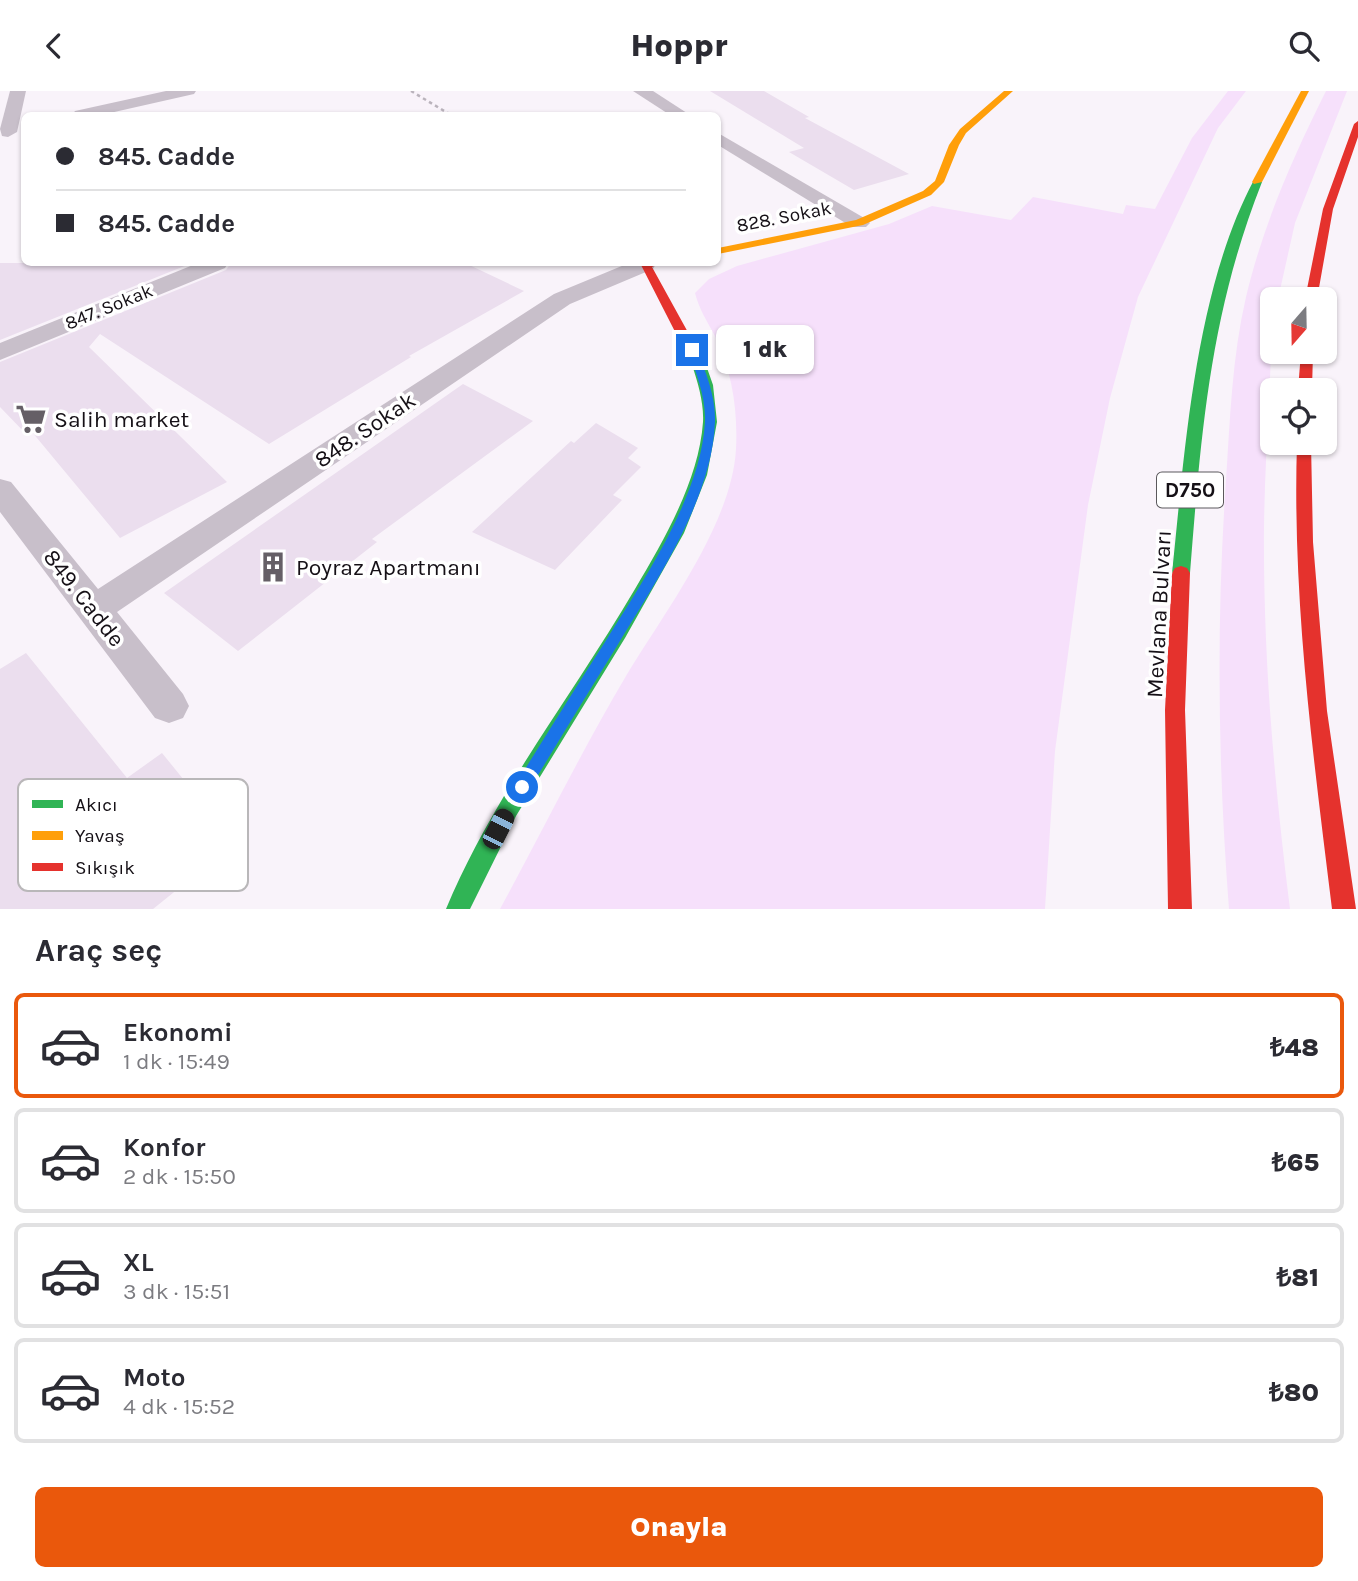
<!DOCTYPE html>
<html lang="tr">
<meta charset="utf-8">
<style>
body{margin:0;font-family:Karla,sans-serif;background:#f2f2f3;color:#2b2b33;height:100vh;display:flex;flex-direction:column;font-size:26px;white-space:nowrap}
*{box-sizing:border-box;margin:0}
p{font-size:23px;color:#7c7c81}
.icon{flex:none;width:38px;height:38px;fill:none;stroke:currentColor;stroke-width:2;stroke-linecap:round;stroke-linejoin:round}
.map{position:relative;height:818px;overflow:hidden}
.side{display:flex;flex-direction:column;background:#fff;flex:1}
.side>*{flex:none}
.banner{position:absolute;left:21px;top:21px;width:700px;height:154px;border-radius:10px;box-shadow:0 2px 5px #0004;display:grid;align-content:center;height:154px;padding:0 35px;background:#fff}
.needle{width:46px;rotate:200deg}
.controls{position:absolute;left:1260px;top:196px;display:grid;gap:14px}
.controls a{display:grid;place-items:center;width:77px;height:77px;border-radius:10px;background:#fff;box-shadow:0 2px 5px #0004;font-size:35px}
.end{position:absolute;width:32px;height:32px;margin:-16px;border:9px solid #1a73e8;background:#fff;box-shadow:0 0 0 4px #fff}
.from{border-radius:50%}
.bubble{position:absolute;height:49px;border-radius:10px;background:#fff;box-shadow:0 2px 5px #0004;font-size:23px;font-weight:800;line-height:49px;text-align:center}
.car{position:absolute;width:21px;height:42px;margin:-21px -10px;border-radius:9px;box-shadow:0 0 5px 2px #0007;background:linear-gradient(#222 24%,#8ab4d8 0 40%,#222 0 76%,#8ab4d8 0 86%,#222 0)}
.banner b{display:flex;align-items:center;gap:24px;height:66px;font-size:26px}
.banner b+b{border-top:2px solid #e1e1e2}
.banner i{width:18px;height:18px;background:#2b2b33}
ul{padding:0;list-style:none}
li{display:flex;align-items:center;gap:21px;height:105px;margin:0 14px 10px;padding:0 21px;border:4px solid #e1e1e2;border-radius:10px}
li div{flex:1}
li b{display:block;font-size:26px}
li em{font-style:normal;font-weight:800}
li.selected{border-color:#ea580c}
li>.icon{width:63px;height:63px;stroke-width:1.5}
h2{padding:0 35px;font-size:32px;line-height:84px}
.primary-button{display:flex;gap:14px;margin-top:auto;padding:14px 35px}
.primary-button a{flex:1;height:80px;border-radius:10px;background:#ea580c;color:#fff;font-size:28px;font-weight:800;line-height:80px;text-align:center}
header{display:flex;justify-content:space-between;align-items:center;height:91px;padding:0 35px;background:#fff;font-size:32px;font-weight:800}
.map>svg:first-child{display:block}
.green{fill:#f6e0fb}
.building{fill:#ebdeee}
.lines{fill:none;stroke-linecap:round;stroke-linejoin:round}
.path{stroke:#bab3bc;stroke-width:2.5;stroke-dasharray:3.5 3.5;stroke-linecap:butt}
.street{fill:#c8bfca;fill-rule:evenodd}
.fast{fill:#30b455;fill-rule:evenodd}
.slow{fill:#ff9f0a;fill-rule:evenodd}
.jam{fill:#e5322d;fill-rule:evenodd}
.route{fill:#1a73e8}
.labels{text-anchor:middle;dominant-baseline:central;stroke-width:7;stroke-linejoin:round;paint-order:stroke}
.far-street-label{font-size:19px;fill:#151016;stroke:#fff}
.shield{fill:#fff;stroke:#5b585c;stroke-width:2}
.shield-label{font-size:21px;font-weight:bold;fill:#151016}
.poi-label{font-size:23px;fill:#151016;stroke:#fff;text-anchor:start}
.street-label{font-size:23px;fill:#151016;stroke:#fff}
.key{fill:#fff;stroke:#b9b7b9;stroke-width:2}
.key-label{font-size:19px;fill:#151016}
</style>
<header><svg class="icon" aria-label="back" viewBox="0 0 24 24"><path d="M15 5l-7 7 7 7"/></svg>Hoppr<svg class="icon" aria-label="search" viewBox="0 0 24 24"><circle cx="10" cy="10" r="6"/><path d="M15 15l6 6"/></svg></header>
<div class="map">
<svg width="1358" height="818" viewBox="0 0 1358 818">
<rect width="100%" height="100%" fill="#f9f3fa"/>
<g class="green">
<path d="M1228,0H1246L1218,37L1138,206L1110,307L1088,414L1055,660L1045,818H500C542,741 581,661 626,585C664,522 732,433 736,358C738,319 732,280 715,245C707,230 699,218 695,202L709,188L737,175L889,133L932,115L1011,129L1033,106L1123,123L1126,114L1155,118L1192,47Z"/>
<path d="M1326,0H1347L1295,132L1278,208H1272C1272,284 1265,360 1264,436C1263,564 1274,691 1290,818H1229C1218,676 1216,533 1226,390C1230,329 1232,266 1246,206C1263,134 1293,66 1326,0Z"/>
</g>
<g class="building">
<polygon points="710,0 764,0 809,26 805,27 909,83 854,99 789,61 804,57"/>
<polygon points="0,172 192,172 0,249"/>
<polygon points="231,172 465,172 524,200 409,265 411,266 269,353 100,243 89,256 227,391 120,447 32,341 27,344 0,316 0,271 226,179"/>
<polygon points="463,293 533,330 372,448 377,451 238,560 164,502"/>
<polygon points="596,332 638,357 628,367 641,376 613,404 622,409 555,479 472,441 571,350 574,352"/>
<polygon points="26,562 127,687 162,662 235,752 153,818 0,818 0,578"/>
</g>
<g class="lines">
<polyline class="path" points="411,0 451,24"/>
<g class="street">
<polygon points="10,0 26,0 17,41 8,46 2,45 0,38"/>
<polygon points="166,0 196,0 194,3 101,24 72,24 75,20"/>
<polygon points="633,0 653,0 690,24 670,24"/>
<polygon points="718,42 866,128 870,132 866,136 852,136 718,54"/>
<polygon points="198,172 228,172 225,177 0,269 0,252"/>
<polygon points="629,172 656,173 653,178 570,213 117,521 183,603 189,615 183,627 169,632 155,627 0,421 0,388 11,391 98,498 554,203"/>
</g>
<g class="fast">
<path d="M1254,89L1262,91C1210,222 1201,343 1190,482L1187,487H1175L1172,482C1185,359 1195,199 1254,89Z"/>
<path d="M699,270L706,274L713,294L717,331L707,384L684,442L625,547L516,725L470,818H446C494,703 573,604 635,498C664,449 699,389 703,331C704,312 698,292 692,274Z"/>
</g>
<g class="slow">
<polygon points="1004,0 1013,0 966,42 959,54 944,91 931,104 863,134 718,163 718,157 856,129 923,100 935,90 949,54 960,38"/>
<polygon points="1301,0 1309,0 1262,91 1254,93 1252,91"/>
</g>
<g class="jam">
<polygon points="1358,30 1358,46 1333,118 1317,208 1305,208 1323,118 1354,33"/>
<polygon points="640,172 660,172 652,176 706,274 704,277 694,277 692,274"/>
<polygon points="1301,261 1313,261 1312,299 1298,299"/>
<path d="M1297,352H1311L1313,451L1327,620L1356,818H1332C1313,663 1292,508 1297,352Z"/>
<polygon points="1181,475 1187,477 1190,482 1185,619 1192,818 1168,818 1165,619 1172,482 1175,477"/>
</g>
</g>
<path class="route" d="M692,256L697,259C706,282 716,306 715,331C712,409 656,490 617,555C587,604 557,652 528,701L522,703L517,701L515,696L517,691C546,644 575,598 605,551C643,490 701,405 705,331C706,306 696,282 688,259Z"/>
<defs>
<g id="supermarket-bare" transform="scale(2.415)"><path d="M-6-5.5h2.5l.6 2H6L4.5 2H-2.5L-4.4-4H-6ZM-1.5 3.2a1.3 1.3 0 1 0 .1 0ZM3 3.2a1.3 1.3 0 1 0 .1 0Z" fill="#655f66" stroke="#fff" stroke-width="2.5" paint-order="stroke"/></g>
<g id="building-bare" transform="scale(2.415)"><path d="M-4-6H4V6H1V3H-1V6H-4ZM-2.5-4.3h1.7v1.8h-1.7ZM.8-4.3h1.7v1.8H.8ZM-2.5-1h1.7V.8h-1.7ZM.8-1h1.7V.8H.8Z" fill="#655f66" stroke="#fff" stroke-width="2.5" paint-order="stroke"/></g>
</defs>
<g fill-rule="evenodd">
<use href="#supermarket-bare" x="31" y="328"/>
<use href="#building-bare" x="273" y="476"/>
</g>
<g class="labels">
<g class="far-street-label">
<text transform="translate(784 126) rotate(-11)">828. Sokak</text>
<text transform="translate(109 216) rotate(-22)">847. Sokak</text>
</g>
<rect class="shield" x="1157" y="381.5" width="66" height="35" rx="5"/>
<g class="shield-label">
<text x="1190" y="399">D750</text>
</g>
<g class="poi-label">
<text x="54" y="328">Salih market</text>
<text x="296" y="476">Poyraz Apartmanı</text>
</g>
<g class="street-label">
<text transform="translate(365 339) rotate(-34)">848. Sokak</text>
<text transform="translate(84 507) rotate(52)">849. Cadde</text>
<text transform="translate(1159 523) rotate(-87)">Mevlana Bulvarı</text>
</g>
</g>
<rect x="18" y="688" width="230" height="112" rx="10" class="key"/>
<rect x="32" y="709" width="31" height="8" fill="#30b455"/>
<rect x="32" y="740" width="31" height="9" fill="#ff9f0a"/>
<rect x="32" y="772" width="31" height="8" fill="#e5322d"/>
<g class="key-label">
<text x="75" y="720">Akıcı</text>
<text x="75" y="751">Yavaş</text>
<text x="75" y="783">Sıkışık</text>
</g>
</svg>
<div class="controls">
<a><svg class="needle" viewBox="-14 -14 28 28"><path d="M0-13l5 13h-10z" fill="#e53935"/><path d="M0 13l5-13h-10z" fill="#7c7c81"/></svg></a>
<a><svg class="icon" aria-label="locate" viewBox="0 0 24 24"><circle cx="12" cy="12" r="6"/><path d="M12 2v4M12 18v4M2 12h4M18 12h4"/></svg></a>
</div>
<i class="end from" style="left:522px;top:696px"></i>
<i class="end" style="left:692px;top:259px"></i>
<div class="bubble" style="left:716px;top:234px;width:98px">1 dk</div>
<i class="car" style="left:498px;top:738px;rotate:27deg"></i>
<div class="banner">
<b><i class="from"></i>845. Cadde</b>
<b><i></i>845. Cadde</b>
</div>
</div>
<section class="side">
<h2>Araç seç</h2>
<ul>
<li class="selected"><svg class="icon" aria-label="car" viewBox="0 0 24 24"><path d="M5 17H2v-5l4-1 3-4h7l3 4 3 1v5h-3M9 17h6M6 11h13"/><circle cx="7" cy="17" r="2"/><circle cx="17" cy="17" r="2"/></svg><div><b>Ekonomi</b><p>1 dk · 15:49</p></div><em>₺48</em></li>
<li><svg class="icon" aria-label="car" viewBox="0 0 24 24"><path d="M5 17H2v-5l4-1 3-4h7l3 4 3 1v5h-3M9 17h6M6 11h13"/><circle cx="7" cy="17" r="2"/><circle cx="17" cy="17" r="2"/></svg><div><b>Konfor</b><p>2 dk · 15:50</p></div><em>₺65</em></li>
<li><svg class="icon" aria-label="car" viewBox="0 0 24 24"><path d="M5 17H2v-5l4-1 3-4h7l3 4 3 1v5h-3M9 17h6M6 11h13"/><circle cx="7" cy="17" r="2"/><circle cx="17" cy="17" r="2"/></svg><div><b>XL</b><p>3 dk · 15:51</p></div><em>₺81</em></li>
<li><svg class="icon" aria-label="car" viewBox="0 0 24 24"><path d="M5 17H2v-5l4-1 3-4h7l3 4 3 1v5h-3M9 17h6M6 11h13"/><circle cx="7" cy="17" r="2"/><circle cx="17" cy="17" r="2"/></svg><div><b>Moto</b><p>4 dk · 15:52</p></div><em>₺80</em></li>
</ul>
<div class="primary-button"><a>Onayla</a></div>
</section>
